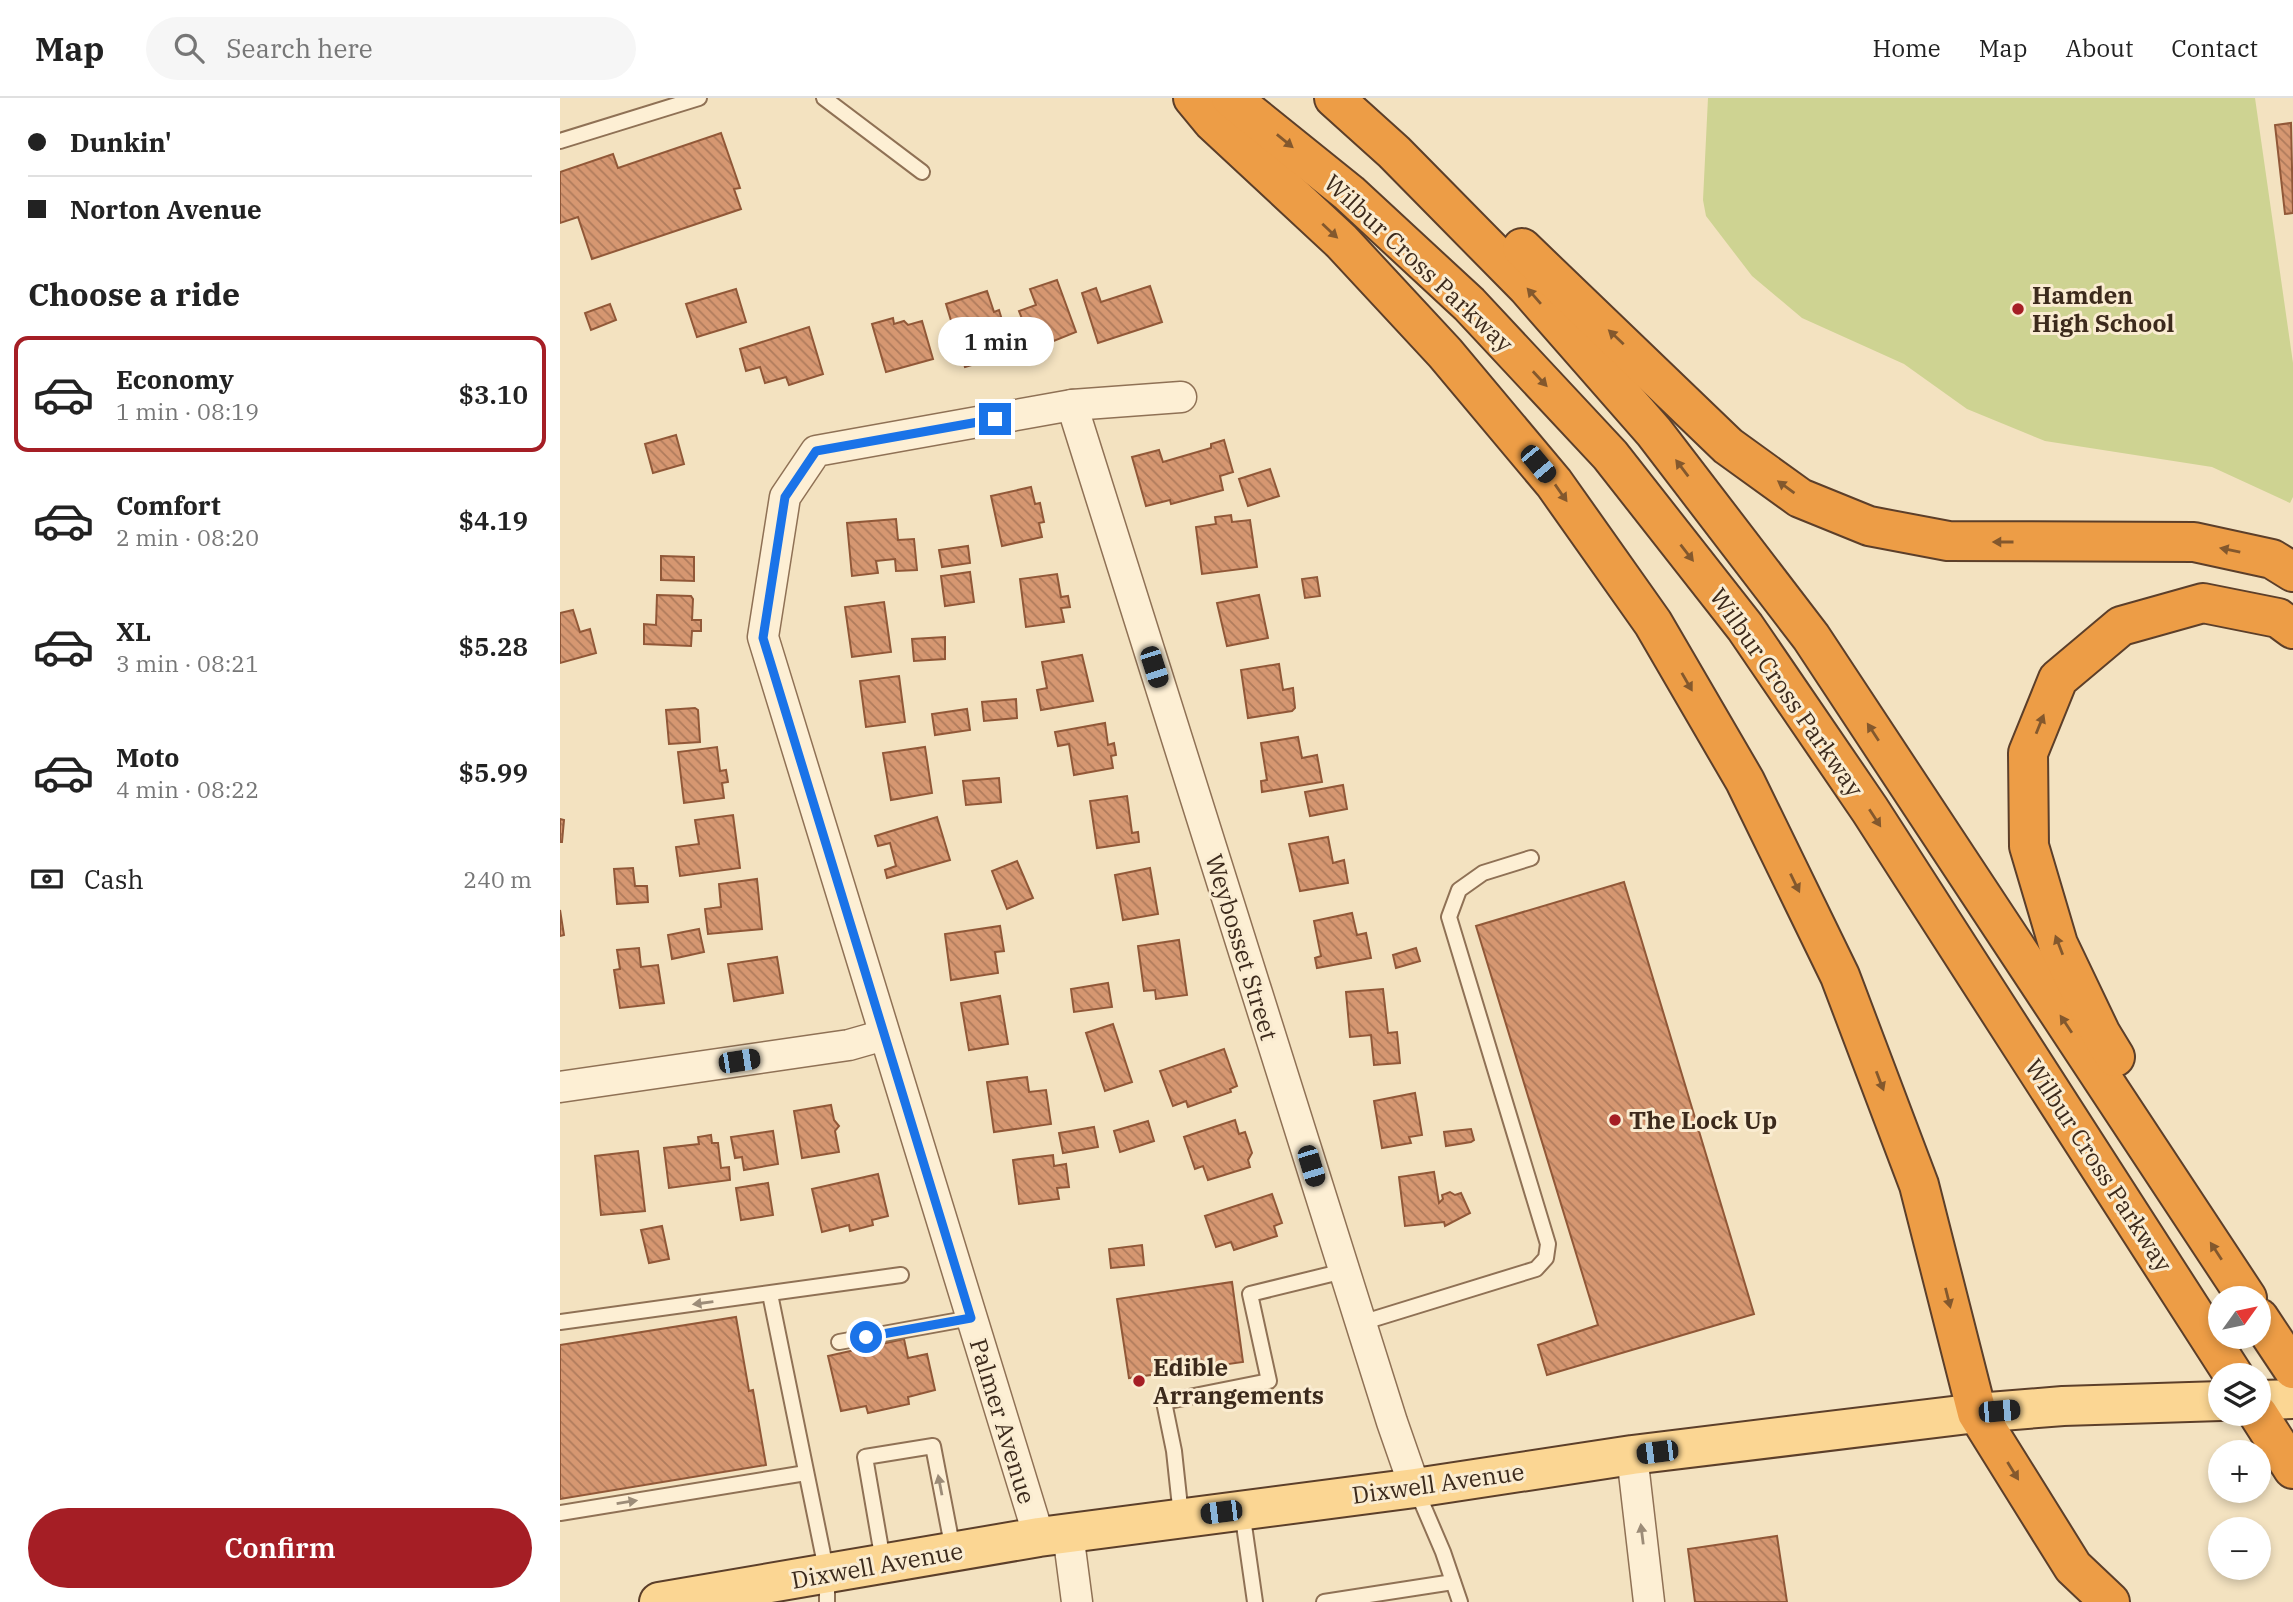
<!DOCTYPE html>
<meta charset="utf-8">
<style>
body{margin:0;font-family:"IBM Plex Serif",serif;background:#f6f6f6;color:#222;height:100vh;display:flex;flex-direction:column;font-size:26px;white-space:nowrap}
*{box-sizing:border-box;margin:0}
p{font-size:23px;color:#767676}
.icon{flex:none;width:38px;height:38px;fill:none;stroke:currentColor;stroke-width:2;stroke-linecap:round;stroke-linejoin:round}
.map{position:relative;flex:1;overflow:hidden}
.drawer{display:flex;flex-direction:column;background:#fff;width:560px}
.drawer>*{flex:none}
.guide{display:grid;align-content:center;height:154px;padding:0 28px;background:#fff}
.needle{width:46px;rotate:57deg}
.fabs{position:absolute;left:1648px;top:1188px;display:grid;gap:14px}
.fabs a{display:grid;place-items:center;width:63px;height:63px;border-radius:50%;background:#fff;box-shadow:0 4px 10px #0003;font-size:35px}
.end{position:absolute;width:32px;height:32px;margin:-16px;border:9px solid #1a73e8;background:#fff;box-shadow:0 0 0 4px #fff}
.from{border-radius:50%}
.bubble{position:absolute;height:49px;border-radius:24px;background:#fff;box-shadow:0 4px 10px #0003;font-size:23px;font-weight:600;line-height:49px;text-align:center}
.car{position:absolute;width:21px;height:42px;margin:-21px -10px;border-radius:9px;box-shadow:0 0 5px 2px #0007;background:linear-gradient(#222 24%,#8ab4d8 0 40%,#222 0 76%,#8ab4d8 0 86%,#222 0)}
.guide b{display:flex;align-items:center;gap:24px;height:66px;font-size:26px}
.guide b+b{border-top:2px solid #e0e0e0}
.guide i{width:18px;height:18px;background:#222}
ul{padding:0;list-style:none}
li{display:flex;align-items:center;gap:21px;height:116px;margin:0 14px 10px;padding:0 14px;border:4px solid transparent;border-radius:14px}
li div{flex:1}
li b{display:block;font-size:26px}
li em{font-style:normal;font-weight:600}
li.current{border-color:#a51e25}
li>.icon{width:63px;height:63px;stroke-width:1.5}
h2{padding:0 28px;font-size:32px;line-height:84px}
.pay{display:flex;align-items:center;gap:18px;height:77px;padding:0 28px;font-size:26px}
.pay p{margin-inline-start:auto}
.button{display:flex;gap:14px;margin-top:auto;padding:14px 28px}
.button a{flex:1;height:80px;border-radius:42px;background:#a51e25;color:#fff;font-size:28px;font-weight:600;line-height:80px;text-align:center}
header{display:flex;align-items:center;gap:42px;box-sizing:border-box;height:98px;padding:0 35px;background:#fff;border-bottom:2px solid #e0e0e0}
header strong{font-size:33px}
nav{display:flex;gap:38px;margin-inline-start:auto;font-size:24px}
.search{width:490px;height:63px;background:#f6f6f6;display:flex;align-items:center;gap:18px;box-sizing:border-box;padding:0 24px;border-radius:38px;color:#767676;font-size:26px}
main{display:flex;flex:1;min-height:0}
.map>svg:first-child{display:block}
.grass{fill:#ced392}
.building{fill:url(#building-back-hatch);stroke:#915838;stroke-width:2}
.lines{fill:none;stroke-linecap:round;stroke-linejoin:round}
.lane-casing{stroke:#8f7155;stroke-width:18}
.street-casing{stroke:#8f7155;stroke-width:33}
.primary-casing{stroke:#5c3f2a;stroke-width:42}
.highway-casing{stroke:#5c3f2a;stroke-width:42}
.lane{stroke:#fdefd4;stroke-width:14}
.street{stroke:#fdefd4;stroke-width:30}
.primary{stroke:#fbd693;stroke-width:38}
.highway{stroke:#ed9d46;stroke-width:38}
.oneway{fill:#83582d}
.oneway2{fill:#9c8c78}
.route{stroke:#1a73e8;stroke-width:9}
.poi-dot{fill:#a51e25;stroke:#faecd1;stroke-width:2.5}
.labels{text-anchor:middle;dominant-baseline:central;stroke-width:6;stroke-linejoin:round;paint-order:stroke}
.street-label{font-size:24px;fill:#3c2a1c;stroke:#faecd1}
.poi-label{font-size:24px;font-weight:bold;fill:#3c2a1c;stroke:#faecd1;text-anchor:start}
</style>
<header>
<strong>Map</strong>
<div class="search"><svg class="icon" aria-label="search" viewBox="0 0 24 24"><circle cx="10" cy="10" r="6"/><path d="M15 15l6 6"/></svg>Search here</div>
<nav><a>Home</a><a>Map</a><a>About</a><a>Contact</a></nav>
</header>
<main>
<section class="drawer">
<div class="guide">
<b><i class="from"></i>Dunkin'</b>
<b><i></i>Norton Avenue</b>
</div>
<h2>Choose a ride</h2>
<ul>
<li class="current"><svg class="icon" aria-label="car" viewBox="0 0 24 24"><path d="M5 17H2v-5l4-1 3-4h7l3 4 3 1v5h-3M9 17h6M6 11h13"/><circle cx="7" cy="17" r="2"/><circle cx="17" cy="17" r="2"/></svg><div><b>Economy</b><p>1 min · 08:19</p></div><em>$3.10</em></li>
<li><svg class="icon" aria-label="car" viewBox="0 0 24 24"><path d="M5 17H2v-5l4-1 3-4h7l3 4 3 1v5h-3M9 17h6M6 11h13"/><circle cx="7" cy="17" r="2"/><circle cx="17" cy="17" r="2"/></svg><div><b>Comfort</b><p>2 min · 08:20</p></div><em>$4.19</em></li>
<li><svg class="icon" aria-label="car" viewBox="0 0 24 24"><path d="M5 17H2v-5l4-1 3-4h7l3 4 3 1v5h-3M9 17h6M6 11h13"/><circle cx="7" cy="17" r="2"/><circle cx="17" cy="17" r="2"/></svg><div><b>XL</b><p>3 min · 08:21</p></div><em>$5.28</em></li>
<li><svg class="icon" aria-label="car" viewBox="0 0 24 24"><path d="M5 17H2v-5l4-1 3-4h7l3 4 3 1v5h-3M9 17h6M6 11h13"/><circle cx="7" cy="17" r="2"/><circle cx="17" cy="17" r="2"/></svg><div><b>Moto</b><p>4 min · 08:22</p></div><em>$5.99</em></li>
</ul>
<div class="pay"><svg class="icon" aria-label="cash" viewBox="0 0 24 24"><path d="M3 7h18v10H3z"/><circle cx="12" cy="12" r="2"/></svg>Cash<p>240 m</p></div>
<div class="button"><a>Confirm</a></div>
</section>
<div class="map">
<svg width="1733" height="1504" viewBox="0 0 1733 1504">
<defs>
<pattern id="building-back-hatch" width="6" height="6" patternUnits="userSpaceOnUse" patternTransform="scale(1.75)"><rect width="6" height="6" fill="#d69771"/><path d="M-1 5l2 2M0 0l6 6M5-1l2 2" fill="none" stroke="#af7b5c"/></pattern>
</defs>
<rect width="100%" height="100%" fill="#f3e2c0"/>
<polygon class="grass" points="1148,0 1695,0 1733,265 1733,399 1730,405 1652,369 1485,343 1407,311 1344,266 1242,220 1192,178 1146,118 1143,102"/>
<g class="building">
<polygon points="1731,25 1733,115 1725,116 1715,27"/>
<polygon points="161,35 180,90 174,91 181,111 32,161 18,119 0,125 0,74 53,56 58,70"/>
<polygon points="497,182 516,234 474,251 459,213 476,207 470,191"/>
<polygon points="590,188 602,224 538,245 522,195 536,190 541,204"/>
<polygon points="176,191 186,224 137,239 126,206"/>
<polygon points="427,193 434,214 439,212 452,255 405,269 386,206"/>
<polygon points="50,206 56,222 31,232 25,215"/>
<polygon points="333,220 334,226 344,223 348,227 362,223 373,261 326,274 312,226"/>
<polygon points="249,229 263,276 229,287 226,279 205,285 200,269 186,273 180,251"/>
<polygon points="116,337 124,366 93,375 85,346"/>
<polygon points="664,342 673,374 660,378 663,392 611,406 610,402 586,408 572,359 599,352 603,364 651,350 651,346"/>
<polygon points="710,371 719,398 688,408 679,381"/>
<polygon points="471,389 475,406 480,405 484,424 479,425 482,439 442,448 431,398"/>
<polygon points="671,417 672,424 690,422 697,469 642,476 636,429 656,426 655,419"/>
<polygon points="336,421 338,442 354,441 357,472 336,473 335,461 316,463 318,475 292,478 287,425"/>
<polygon points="408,448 410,465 382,469 379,452"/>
<polygon points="101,458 134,459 134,483 101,482"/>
<polygon points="410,474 414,504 385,508 381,478"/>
<polygon points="497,476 501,499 508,498 510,509 501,510 504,524 466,529 460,481"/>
<polygon points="757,479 760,498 745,500 742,481"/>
<polygon points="97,497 131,498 133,501 132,522 141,522 141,533 132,533 131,548 84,546 84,526 96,527"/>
<polygon points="699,497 708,540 667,548 657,505"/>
<polygon points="324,504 331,554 292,559 285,509"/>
<polygon points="13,512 20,534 30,531 36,555 0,565 0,515"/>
<polygon points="385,539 385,561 354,563 352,541"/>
<polygon points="522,557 533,603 481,612 477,592 487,590 482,564"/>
<polygon points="719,566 723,592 733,590 735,610 732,613 688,620 681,572"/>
<polygon points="339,578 345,624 306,629 300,583"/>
<polygon points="456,601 457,620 424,623 422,604"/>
<polygon points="135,610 138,612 140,644 109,646 106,612"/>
<polygon points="407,611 410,632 375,637 372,616"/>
<polygon points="545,625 548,647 554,645 556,657 551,658 553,670 514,677 509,646 498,648 495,634"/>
<polygon points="738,639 742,660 757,657 762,684 702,694 701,683 707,682 701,645"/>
<polygon points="157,649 160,673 166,672 168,684 162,685 164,700 124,705 118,654"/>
<polygon points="365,649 372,695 331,702 323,655"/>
<polygon points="439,680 441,704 406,707 403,683"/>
<polygon points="783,687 787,711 750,718 745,694"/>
<polygon points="567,698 572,735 578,734 579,744 537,750 530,703"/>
<polygon points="173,717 180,770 120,778 116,749 139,746 135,722"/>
<polygon points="377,719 390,762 327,780 325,772 336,768 330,745 318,748 315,738"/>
<polygon points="0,721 4,722 2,744 0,744"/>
<polygon points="768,739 773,765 784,762 788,785 740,793 729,746"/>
<polygon points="457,763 473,800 447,811 432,773"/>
<polygon points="73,770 75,788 87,788 88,804 57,806 54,771"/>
<polygon points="590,770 598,816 563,822 555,777"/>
<polygon points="197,781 202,831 148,836 145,811 161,809 159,786"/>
<polygon points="1064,784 1194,1216 987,1277 978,1247 1038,1227 916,828"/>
<polygon points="0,812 4,837 0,838"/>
<polygon points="792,815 797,837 806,835 811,860 757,870 755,860 761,858 754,823"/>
<polygon points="440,828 444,853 435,854 438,875 391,882 385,836"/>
<polygon points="139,831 144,854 112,861 108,837"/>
<polygon points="619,842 627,897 596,901 595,892 584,893 578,848"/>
<polygon points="79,850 81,869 98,867 104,905 60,910 54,872 60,871 57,852"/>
<polygon points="856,850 860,863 836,870 833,857"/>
<polygon points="217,859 223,895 174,903 168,866"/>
<polygon points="548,885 552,909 514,914 511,891"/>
<polygon points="823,891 828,935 837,934 840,965 814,967 811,937 790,939 786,894"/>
<polygon points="440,898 448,946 409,952 401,905"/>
<polygon points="553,926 572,984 545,993 526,935"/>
<polygon points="664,951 677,988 670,991 671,994 628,1009 626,1003 613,1008 600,973"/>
<polygon points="467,979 469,994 486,992 491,1026 434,1034 427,984"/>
<polygon points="855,995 862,1037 849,1039 851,1045 822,1050 814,1003"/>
<polygon points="271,1007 274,1022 279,1028 275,1033 279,1054 242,1060 234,1013"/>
<polygon points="675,1022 679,1036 685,1034 692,1055 688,1062 690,1069 648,1082 643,1068 635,1071 624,1039"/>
<polygon points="588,1023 594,1043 560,1054 554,1033"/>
<polygon points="534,1029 538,1049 503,1055 499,1035"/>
<polygon points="911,1031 914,1042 911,1044 886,1048 884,1034"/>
<polygon points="213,1033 218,1066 184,1072 182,1059 175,1060 171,1039"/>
<polygon points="151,1037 152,1045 158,1045 161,1070 169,1069 170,1082 109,1090 104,1050 139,1046 138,1039"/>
<polygon points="78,1053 85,1113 41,1117 35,1058"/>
<polygon points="493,1057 494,1068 506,1066 509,1089 497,1090 499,1101 459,1106 453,1062"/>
<polygon points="874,1074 879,1105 883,1101 882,1097 890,1094 895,1097 901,1095 910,1115 885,1128 884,1124 845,1128 839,1079"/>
<polygon points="318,1076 328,1118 312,1122 313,1127 290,1133 289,1127 262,1134 252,1091"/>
<polygon points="208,1085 213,1117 181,1122 176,1090"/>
<polygon points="712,1096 722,1125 714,1128 717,1138 674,1152 671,1144 656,1149 645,1118"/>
<polygon points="102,1128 109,1161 89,1165 81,1132"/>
<polygon points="582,1147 584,1167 551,1170 549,1151"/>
<polygon points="672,1184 683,1264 569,1280 557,1201"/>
<polygon points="176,1219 189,1293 193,1292 206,1367 0,1401 0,1247"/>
<polygon points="344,1241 348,1260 367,1256 375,1292 348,1299 349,1306 308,1315 306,1308 281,1313 268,1258"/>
<polygon points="1217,1438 1227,1504 1135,1504 1128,1451"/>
</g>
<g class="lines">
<g class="lane-casing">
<g id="lane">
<polyline points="264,0 362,74"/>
<polyline points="0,43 139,0"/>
<polyline points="210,1196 267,1476 267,1504"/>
<polyline points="0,1224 341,1177"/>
<polyline points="801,1225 976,1171 986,1160 988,1146 889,819 899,792 923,775 971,760"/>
<polyline points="279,1244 411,1220"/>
<polyline points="856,1391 883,1454 900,1504"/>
<polyline points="682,1413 695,1504"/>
<polyline points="0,1415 246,1375"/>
<polyline points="621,1418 614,1353 604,1304 709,1283 690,1196 784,1173"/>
<polyline points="323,1463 305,1359 373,1348 393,1452"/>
<polyline points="764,1504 893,1484"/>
</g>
</g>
<g class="street-casing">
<g id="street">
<polyline points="512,307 832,1324 855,1390"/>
<polyline points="0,989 289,947 324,937"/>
<polyline points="1072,1357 1089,1504"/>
<polyline points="508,1435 517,1504"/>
<polyline points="479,1439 203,539 225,399 256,353 512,307 621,299"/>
</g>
</g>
<g class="primary-casing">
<g id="primary">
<polyline points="1699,1302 1733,1301"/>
<polyline points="99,1504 479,1439 855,1390 1072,1357 1417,1315 1503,1308 1661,1303"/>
</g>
</g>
<g class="highway-casing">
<g id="highway">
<polyline points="633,0 652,23 781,143 885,255 994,385 1093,525 1185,683 1280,878 1359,1087 1417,1315 1513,1469 1550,1504"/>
<polyline points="671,0 789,95 909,206 1050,357 1185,529 1310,712 1674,1278"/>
<polyline points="774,0 834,54 967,189 1094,334 1251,539 1687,1200"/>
<polyline points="962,150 1168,348 1240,400 1309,428 1388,443 1634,444 1712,461 1733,474"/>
<polyline points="1555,959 1541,936 1498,846 1469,748 1468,655 1498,581 1561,528 1643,505 1718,520 1733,531"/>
<polyline points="1699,1220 1733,1271"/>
<polyline points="1698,1316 1733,1371"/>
</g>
</g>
<use href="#lane" class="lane"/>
<use href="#street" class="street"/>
<use href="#primary" class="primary"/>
<use href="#highway" class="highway"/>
</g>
<defs><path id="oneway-solid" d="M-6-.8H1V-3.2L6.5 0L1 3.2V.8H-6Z" transform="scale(1.75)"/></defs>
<g class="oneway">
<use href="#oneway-solid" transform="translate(725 43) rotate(39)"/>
<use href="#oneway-solid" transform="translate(770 133) rotate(43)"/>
<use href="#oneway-solid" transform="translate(974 198) rotate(-131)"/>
<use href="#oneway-solid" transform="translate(1056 239) rotate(-137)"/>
<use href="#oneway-solid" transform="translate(980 281) rotate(47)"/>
<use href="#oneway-solid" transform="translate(1122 370) rotate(-127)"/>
<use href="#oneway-solid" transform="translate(1226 389) rotate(-144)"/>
<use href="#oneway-solid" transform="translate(1001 395) rotate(55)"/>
<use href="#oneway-solid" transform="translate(1443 444) rotate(-180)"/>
<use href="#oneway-solid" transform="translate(1670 452) rotate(-168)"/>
<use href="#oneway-solid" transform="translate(1127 455) rotate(52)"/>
<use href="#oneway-solid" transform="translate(1127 584) rotate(60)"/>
<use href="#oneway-solid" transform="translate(1480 626) rotate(-68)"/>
<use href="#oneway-solid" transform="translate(1313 634) rotate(-123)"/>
<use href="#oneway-solid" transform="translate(1315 720) rotate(57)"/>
<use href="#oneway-solid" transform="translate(1235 785) rotate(64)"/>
<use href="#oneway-solid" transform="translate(1499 847) rotate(-111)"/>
<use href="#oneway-solid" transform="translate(1506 926) rotate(-124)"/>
<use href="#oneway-solid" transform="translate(1320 983) rotate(69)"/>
<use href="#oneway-solid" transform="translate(1656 1153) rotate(-123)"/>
<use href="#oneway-solid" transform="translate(1388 1200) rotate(76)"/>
<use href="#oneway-solid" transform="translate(1453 1373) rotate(58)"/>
</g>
<g class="oneway2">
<use href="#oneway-solid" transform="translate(143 1205) rotate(172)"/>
<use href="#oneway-solid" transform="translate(380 1387) rotate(-101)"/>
<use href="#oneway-solid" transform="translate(67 1404) rotate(-9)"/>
<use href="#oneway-solid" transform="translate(1082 1436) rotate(-97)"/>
</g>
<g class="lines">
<polyline class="route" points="306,1239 411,1220 203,540 225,399 256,353 435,321"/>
</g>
<g class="poi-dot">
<circle cx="1458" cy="211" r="7"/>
<circle cx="1055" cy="1022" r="7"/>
<circle cx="579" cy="1283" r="7"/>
</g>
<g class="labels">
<g class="street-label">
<text transform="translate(859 165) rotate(43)">Wilbur Cross Parkway</text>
<text transform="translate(1227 594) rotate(55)">Wilbur Cross Parkway</text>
<text transform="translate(682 849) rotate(73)">Weybosset Street</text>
<text transform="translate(1539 1067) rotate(57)">Wilbur Cross Parkway</text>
<text transform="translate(443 1323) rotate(73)">Palmer Avenue</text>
<text transform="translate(878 1385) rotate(-8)">Dixwell Avenue</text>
<text transform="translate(317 1467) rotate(-10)">Dixwell Avenue</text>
</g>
<g class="poi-label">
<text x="1472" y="197">Hamden<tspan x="1472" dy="28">High School</tspan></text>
<text x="1069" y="1022">The Lock Up</text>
<text x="593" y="1269">Edible<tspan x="593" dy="28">Arrangements</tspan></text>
</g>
</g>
</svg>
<div class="fabs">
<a><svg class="needle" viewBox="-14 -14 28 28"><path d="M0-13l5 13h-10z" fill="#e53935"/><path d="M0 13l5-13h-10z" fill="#767676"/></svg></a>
<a><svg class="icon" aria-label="layers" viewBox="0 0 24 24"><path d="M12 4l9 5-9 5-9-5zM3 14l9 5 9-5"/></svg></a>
<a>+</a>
<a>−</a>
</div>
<i class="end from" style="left:306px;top:1239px"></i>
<i class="end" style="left:435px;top:321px"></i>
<div class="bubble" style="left:378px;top:219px;width:116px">1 min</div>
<i class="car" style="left:978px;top:366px;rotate:140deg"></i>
<i class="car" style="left:594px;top:569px;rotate:162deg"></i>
<i class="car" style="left:179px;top:963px;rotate:81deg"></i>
<i class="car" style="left:751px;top:1068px;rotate:163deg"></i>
<i class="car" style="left:1439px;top:1313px;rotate:85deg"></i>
<i class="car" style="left:1097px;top:1354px;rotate:263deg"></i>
<i class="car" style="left:661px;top:1414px;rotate:263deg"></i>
</div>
</main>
